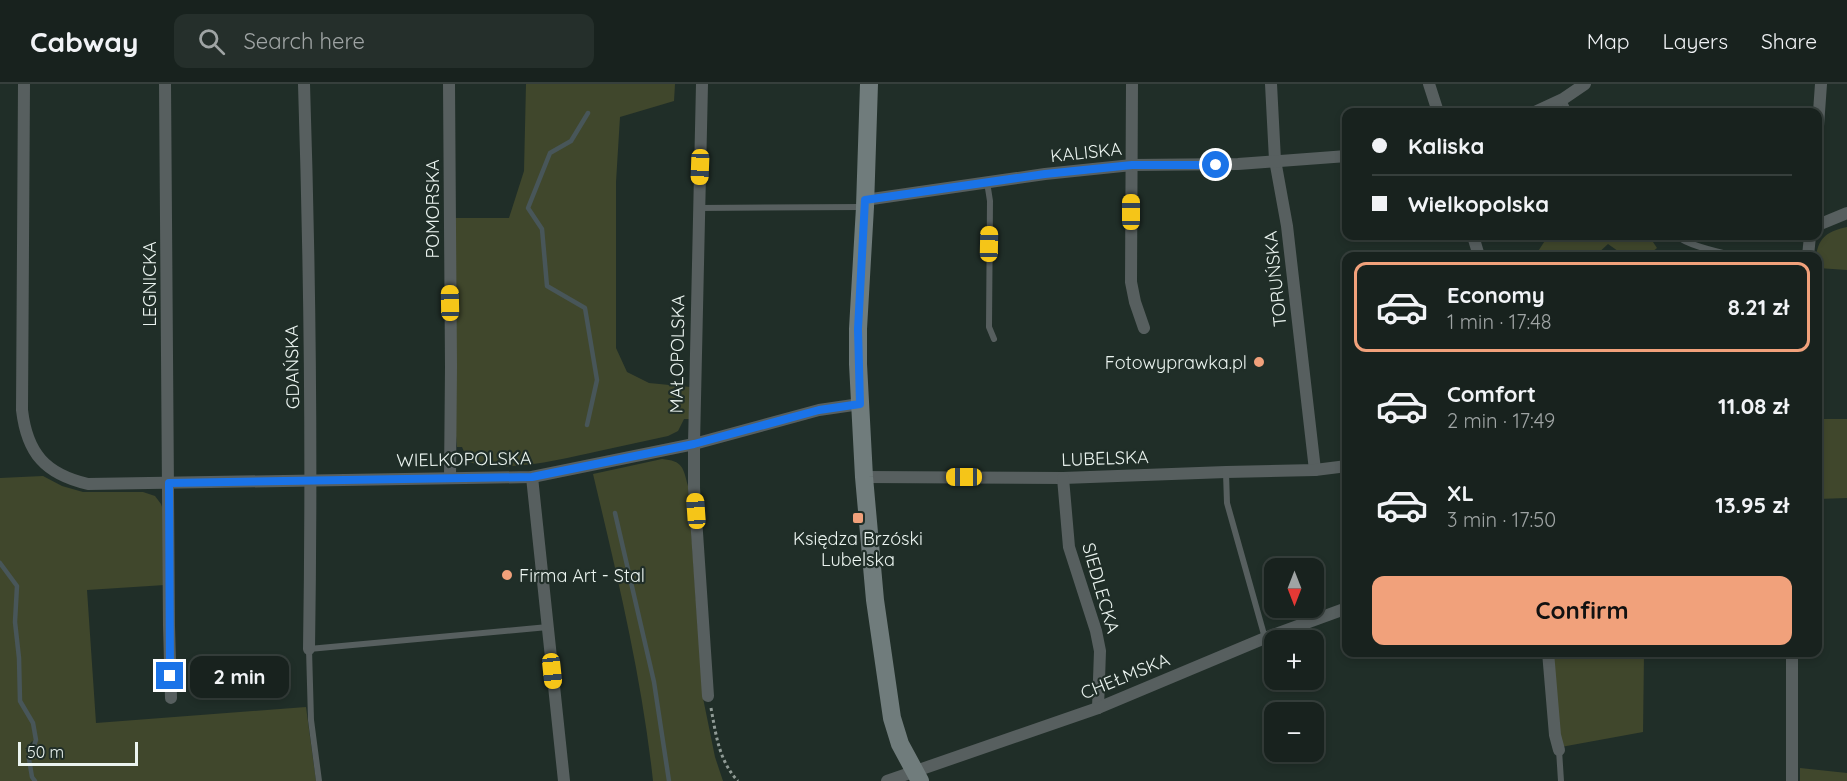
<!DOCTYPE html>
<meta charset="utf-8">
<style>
body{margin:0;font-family:Quicksand,sans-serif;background:#252f2b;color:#f1f3f6;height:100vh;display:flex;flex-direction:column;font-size:22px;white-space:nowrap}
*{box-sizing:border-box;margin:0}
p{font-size:20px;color:#9fa4a4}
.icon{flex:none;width:33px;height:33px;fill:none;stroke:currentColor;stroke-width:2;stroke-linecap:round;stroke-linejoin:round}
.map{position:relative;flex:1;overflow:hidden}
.sheet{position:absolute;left:1342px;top:168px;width:480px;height:405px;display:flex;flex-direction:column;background:#18221e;border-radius:12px;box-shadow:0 3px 9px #0003,0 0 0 2px #363f3c}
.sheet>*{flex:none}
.top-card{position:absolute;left:1342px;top:24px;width:480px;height:132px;border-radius:12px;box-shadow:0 3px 9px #0003,0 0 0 2px #363f3c;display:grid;align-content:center;height:132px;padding:0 30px;background:#18221e}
.needle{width:39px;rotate:180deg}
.controls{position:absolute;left:1264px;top:474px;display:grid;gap:12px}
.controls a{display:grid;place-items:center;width:60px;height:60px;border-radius:12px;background:#18221e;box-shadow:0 3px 9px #0003,0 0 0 2px #363f3c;font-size:30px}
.scale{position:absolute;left:18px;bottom:15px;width:120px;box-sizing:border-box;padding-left:6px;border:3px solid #ebf4f0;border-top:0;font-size:16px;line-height:21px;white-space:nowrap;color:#ebf4f0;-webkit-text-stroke:4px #202e28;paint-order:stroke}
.end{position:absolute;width:27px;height:27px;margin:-14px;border:8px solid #1a73e8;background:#fff;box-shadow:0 0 0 3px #fff}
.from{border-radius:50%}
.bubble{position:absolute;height:42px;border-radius:12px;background:#18221e;box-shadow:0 3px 9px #0003,0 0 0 2px #363f3c;font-size:20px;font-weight:800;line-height:42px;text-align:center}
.car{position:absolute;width:18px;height:36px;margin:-18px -9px;border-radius:8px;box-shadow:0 0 4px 2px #0007;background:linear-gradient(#f5c518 24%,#345 0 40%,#f5c518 0 76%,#345 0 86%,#f5c518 0)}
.top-card b{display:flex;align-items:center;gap:21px;height:57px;font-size:22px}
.top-card b+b{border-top:2px solid #363f3c}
.top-card i{width:15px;height:15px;background:#f1f3f6}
ul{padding:10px 0 0;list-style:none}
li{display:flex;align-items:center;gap:18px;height:90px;margin:0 12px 9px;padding:0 18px;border:3px solid transparent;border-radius:12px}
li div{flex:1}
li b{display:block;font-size:22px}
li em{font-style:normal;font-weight:800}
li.on{border-color:#f1a17b}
li>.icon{width:54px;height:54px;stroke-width:1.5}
.action{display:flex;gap:12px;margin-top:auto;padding:12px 30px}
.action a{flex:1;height:69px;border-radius:12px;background:#f1a17b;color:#111;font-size:24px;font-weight:800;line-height:69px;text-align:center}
header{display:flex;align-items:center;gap:36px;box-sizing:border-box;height:84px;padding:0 30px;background:#18221e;border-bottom:2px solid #363f3c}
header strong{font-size:28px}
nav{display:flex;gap:33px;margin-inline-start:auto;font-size:21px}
.search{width:420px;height:54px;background:#252f2b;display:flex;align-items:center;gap:15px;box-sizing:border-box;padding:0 21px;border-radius:12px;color:#9fa4a4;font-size:22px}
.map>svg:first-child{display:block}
.green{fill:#40472c}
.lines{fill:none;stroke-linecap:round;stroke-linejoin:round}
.stream{stroke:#485659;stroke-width:4.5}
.path{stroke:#909b96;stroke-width:3;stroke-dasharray:3 3;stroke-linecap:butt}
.lane{stroke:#575f5f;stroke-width:6}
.street{stroke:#575f5f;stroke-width:12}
.secondary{stroke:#707c7c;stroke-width:18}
.route{stroke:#1a73e8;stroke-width:8}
.poi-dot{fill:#f1a17b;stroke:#202e28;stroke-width:2}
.labels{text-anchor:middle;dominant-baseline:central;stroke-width:4.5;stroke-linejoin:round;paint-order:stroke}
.street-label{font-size:18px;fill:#ebf4f0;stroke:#202e28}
.poi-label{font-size:18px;fill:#ebf4f0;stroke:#202e28;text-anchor:end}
</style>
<header>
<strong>Cabway</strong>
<div class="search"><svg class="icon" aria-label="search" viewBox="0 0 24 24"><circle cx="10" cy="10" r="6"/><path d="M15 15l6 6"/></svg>Search here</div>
<nav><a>Map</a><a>Layers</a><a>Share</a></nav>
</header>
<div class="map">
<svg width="1847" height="697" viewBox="0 0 1847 697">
<rect width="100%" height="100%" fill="#202e28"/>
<g class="green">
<path d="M526,0H675L674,17L620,33L616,98V264L627,288L649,299L690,303L689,335H684L678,347L668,352C645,357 622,362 599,367C562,375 505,390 469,378L462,363H457L456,352L454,134H509L524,87Z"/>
<path d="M1847,143V186L1818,184V172H1816C1819,152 1829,147 1847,143Z"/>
<polygon points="1548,152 1649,152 1657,164 1647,172 1625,172 1608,160 1595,172 1535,172"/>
<polygon points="1818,335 1847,335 1847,414 1818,415"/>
<path d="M662,375C683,377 683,383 688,402L703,614L715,673L723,697H653C642,593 617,491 593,390Z"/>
<polygon points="43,392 62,402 83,408 143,408 155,412 161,420 165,431 165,501 87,506 96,639 306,623 316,697 0,697 0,394"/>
<polygon points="1552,569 1644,569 1643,648 1561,663"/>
<polygon points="1800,684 1847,689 1847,697 1800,697"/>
</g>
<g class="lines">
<g class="stream">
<polyline points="587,341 597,296 585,224 547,202 542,145 528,124 550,69 571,57 588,29"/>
<polyline points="615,429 654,598 669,697"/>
<polyline points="0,479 17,502 15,538 19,574 20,617 33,639 36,656 29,675 32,693 35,697"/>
</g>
<path class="path" d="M711,624C716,651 719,677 738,697"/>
<g class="lane">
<polyline points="1563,16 1569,28"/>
<polyline points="987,98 990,117 989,243 994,255"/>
<polyline points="698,124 862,123"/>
<path d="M1677,152C1688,162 1720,168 1735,172"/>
<polyline points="1226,389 1227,419 1265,554"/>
<polyline points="1559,666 1561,697"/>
<polyline points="319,697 311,636 309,565 548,543"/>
</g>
<g class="street">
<path d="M24,0L22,326C27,369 45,390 88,400L532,393L694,360L819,326L860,320"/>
<polyline points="165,0 169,542 171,614"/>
<path d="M304,0C310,188 312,376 309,565"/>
<polyline points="449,0 451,283 450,394"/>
<polyline points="702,0 694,360 694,404 708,612"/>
<polyline points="1132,0 1131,198 1135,218 1144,244"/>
<polyline points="1271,0 1275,76 1287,142 1315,386"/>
<polyline points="1429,0 1438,28"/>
<polyline points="1535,28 1563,15 1585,0"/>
<polyline points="1818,42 1821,0"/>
<polyline points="865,116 1045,90 1132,81 1238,80 1347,72"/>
<polyline points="1818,141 1847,129"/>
<polyline points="1473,152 1479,172"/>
<polyline points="1808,172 1810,152"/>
<polyline points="532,393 564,697"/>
<polyline points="864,393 1063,394 1226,388 1315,386 1347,382"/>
<polyline points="1063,394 1069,463 1096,547 1100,567 1098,624"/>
<polyline points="1548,568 1555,651 1559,666"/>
<polyline points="1792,568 1792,697"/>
<polyline points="887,697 1098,624 1265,554 1347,524"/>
</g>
<polyline class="secondary" points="869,0 865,123 858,245 858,280 864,393 875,516 892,634 900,660 920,697"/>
</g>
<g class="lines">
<polyline class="route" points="170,592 169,399 532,393 694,360 819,326 860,320 858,245 865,116 1045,90 1132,81 1216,81"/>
</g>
<g class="poi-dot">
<circle cx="1259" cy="278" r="6"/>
<rect x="852" y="428" width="12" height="12" rx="3"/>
<circle cx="507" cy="491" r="6"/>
</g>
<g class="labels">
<g class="street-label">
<text transform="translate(1086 68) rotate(-6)">KALISKA</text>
<text transform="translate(432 125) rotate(-90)">POMORSKA</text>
<text transform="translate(1275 195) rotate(-96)">TORUŃSKA</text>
<text transform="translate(149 200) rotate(-90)">LEGNICKA</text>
<text transform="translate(677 270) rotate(-89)">MAŁOPOLSKA</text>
<text transform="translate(292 283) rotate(-91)">GDAŃSKA</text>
<text transform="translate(1105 374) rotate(-2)">LUBELSKA</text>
<text transform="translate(464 375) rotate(-1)">WIELKOPOLSKA</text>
<text transform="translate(1101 504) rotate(74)">SIEDLECKA</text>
<text transform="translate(1125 592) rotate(-22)">CHEŁMSKA</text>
</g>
<g class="poi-label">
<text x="1247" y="278">Fotowyprawka.pl</text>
<text x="858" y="454" text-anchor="middle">Księdza Brzóski<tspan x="858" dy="21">Lubelska</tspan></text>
<text x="519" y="491" text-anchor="start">Firma Art - Stal</text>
</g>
</g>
</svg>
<div class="controls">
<a><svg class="needle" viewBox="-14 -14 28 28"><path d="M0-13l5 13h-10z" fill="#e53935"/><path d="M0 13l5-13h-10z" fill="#9fa4a4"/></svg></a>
<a>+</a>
<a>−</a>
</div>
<div class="scale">50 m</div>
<i class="end from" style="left:1216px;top:81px"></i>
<i class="end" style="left:170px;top:592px"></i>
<div class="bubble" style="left:190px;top:572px;width:99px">2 min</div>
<i class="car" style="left:700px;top:83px;rotate:182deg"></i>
<i class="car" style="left:1131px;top:128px;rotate:0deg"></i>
<i class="car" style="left:989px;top:160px;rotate:1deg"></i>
<i class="car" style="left:450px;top:219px;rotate:359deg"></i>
<i class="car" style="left:964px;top:393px;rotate:270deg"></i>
<i class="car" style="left:696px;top:427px;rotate:356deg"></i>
<i class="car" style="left:552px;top:587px;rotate:174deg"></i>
<div class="top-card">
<b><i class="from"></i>Kaliska</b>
<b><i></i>Wielkopolska</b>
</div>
<section class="sheet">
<ul>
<li class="on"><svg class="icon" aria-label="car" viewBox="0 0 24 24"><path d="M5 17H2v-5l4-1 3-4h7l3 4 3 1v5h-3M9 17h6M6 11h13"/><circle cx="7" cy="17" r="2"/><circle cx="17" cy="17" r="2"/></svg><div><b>Economy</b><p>1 min · 17:48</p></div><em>8.21 zł</em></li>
<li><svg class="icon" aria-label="car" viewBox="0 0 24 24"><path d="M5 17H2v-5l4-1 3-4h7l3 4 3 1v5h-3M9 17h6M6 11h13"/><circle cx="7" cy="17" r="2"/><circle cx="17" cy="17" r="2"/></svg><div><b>Comfort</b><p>2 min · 17:49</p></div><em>11.08 zł</em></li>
<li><svg class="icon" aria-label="car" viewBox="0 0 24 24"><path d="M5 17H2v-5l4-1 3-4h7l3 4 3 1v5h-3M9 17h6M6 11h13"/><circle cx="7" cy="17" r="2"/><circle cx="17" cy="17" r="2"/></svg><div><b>XL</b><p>3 min · 17:50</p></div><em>13.95 zł</em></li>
</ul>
<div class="action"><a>Confirm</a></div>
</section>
</div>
